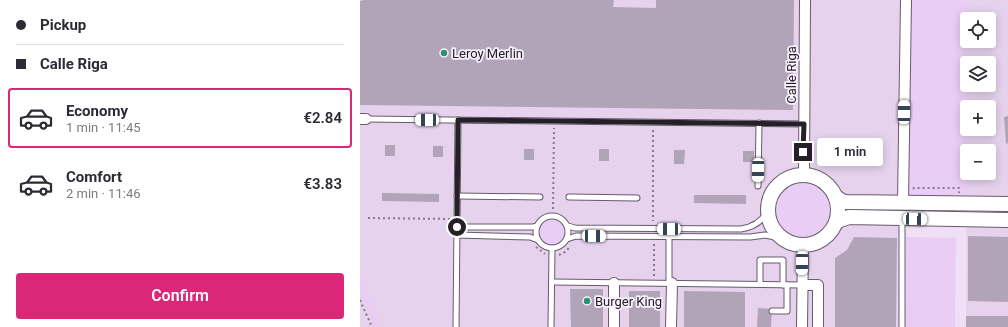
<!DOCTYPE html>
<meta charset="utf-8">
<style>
body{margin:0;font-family:Roboto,sans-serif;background:#f2f2f3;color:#2b2b33;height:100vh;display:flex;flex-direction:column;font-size:15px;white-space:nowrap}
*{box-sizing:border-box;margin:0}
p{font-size:13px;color:#7c7c81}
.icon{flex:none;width:22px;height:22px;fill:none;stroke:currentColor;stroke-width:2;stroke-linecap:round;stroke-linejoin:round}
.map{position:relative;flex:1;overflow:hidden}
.drawer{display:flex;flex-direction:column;background:#fff;width:360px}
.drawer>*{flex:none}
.hud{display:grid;align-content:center;height:88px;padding:0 16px;background:#fff}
.tools{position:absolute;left:600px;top:12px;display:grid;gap:8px}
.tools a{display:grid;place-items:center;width:36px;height:36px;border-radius:4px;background:#fff;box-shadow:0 2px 10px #0003;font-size:20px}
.end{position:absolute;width:18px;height:18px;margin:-9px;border:5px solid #252027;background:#fff;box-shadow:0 0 0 2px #fff}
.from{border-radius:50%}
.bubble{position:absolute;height:28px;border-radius:4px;background:#fff;box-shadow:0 2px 10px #0003;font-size:13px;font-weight:600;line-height:28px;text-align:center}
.car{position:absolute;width:12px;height:24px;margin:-12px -6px;border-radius:5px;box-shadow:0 0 3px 1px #0007;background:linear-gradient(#fff 24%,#345 0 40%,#fff 0 76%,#345 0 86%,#fff 0)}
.hud b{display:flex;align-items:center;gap:14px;height:38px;font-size:15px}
.hud b+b{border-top:1px solid #e1e1e2}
.hud i{width:10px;height:10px;background:#2b2b33}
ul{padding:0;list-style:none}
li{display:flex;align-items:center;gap:12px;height:60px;margin:0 8px 6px;padding:0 8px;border:2px solid transparent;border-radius:4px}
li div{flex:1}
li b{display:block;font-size:15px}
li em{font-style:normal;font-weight:600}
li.active{border-color:#db2777}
li>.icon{width:36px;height:36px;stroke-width:1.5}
.button{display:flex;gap:8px;margin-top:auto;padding:8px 16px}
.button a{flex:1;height:46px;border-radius:4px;background:#db2777;color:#fff;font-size:16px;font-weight:600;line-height:46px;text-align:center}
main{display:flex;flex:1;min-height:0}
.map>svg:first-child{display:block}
.built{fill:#e6d2ed;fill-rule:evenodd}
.green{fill:#eacdf5}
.building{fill:#b2a4b8}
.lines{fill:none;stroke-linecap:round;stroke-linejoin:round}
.lane-casing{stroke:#685b6c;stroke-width:7}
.street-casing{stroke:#685b6c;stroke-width:12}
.secondary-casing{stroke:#685b6c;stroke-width:16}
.path{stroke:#837987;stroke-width:2;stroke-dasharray:2 3;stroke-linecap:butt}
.lane{stroke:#fff;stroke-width:5}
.street{stroke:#fff;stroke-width:10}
.secondary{stroke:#fff;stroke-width:14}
.route{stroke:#252027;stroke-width:5}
.poi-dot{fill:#299270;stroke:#f9f0fd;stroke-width:1.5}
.labels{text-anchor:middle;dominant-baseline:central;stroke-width:3.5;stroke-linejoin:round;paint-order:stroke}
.poi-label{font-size:13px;fill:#252027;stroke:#f9f0fd;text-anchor:start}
.street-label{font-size:13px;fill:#252027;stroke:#f9f0fd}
</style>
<main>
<section class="drawer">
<div class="hud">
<b><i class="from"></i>Pickup</b>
<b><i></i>Calle Riga</b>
</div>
<ul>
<li class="active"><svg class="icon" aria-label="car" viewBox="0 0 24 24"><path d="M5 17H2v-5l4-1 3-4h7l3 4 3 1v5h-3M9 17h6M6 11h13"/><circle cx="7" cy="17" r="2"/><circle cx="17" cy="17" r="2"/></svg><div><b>Economy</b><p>1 min · 11:45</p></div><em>€2.84</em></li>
<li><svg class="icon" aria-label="car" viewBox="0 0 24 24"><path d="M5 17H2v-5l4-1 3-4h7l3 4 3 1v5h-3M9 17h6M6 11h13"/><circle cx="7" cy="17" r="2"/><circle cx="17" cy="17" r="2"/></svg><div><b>Comfort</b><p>2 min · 11:46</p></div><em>€3.83</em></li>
</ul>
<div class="button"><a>Confirm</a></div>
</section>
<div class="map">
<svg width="648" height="327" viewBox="0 0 648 327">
<rect width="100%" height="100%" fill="#efe0f5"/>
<g class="built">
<polygon points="0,0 546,0 542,327 0,327"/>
<path d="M607,0H648V327H606L607,41H629V19H607ZM607,63H629V85H607ZM607,107H629V129H607ZM607,151H629V173H607Z"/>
</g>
<g class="green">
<polygon points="546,0 607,0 607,204 543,203"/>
<circle cx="443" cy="210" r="35"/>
<circle cx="192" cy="232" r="16"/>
<polygon points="546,237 596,238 595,327 545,327"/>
<polygon points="0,275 22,327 15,327 0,292"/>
</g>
<g class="building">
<polygon points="4,0 254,0 253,7 296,8 296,0 434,0 433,110 0,105 0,1"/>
<polygon points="648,116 648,143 646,144 644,117"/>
<rect x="25" y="145" width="10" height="11"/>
<rect x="73" y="146" width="10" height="11"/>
<rect x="164" y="149" width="10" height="11"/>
<rect x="239" y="149" width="10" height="12"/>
<polygon points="314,150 325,150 324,164 314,164"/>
<rect x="383" y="151" width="11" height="11"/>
<polygon points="22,193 79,194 79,202 22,201"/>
<polygon points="334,195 386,195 386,204 334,203"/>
<polygon points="608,236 648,237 648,302 608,301"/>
<polygon points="494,237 537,238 536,327 475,327 475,258 487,250"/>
<polygon points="210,289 243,289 243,327 211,327"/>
<rect x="269" y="291" width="31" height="36"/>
<polygon points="324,291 385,292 385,327 324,327"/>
<polygon points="398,308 412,309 411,327 397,327"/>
<rect x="606" y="316" width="42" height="11"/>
</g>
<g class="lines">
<g class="lane-casing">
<g id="lane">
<polyline points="6,119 444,124"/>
<polyline points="398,186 399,123"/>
<polyline points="97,196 180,197"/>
<polyline points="209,197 277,198"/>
<circle cx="192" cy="232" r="16"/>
<path d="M208,226L215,228L381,229C393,227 403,221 408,210"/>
<polyline points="97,227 173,227 177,226"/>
<polyline points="97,235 170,237 178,240"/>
<polyline points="309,237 309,283"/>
<polyline points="207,239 216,236 390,237 405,235 425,239"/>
<polyline points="192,282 442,285"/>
<polyline points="400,284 400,260 423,260 423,285"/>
<polyline points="412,311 427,311 427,285"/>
<polyline points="96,327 98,120"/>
<polyline points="191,327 192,248"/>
<polyline points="542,327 542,219"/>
</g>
</g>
<g class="street-casing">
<g id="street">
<polyline points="0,119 6,119"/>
<polyline points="444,174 445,0"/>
<polyline points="543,203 546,0"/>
<polyline points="442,285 458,285 458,327"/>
<polyline points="254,327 254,283"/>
<polyline points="311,327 312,283"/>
<polyline points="442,327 443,245"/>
</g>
</g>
<g class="secondary-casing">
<g id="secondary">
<circle cx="443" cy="210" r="35"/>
<polyline points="476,197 482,201 486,202 648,204"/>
<polyline points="477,221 489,217 648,220"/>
</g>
</g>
<g class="path">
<polyline points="293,130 293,221"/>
<polyline points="553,189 554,188 599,188 599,193"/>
<polyline points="193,209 194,128"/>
<polyline points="8,218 91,219"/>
<polyline points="176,247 185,254"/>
<polyline points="199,255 205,252 211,246"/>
<polyline points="294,276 294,244"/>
<polyline points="0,300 12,327"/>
</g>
<use href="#lane" class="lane"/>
<use href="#street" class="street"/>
<use href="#secondary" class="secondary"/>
</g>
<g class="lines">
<polyline class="route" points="97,227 98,120 444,124 443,152"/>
</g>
<g class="poi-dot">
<circle cx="84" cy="53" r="4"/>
<circle cx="227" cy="301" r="4"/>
</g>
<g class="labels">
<g class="poi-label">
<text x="92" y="53">Leroy Merlin</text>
<text x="235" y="301">Burger King</text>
</g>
<g class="street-label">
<text transform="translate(431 75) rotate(-90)">Calle Riga</text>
</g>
</g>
</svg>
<div class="tools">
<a><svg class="icon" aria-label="locate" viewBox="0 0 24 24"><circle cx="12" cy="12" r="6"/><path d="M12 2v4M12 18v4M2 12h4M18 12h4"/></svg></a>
<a><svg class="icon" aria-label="layers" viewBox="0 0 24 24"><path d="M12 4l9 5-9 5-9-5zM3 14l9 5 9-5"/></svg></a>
<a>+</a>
<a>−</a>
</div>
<i class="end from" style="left:97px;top:227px"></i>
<i class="end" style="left:443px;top:152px"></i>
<div class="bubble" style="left:457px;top:138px;width:66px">1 min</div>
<i class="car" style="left:544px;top:112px;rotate:1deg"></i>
<i class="car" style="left:67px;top:120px;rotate:270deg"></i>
<i class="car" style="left:398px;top:170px;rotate:181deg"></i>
<i class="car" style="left:555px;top:219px;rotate:92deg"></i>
<i class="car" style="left:309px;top:229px;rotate:271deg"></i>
<i class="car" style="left:234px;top:236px;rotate:91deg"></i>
<i class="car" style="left:442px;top:263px;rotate:181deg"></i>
</div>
</main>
